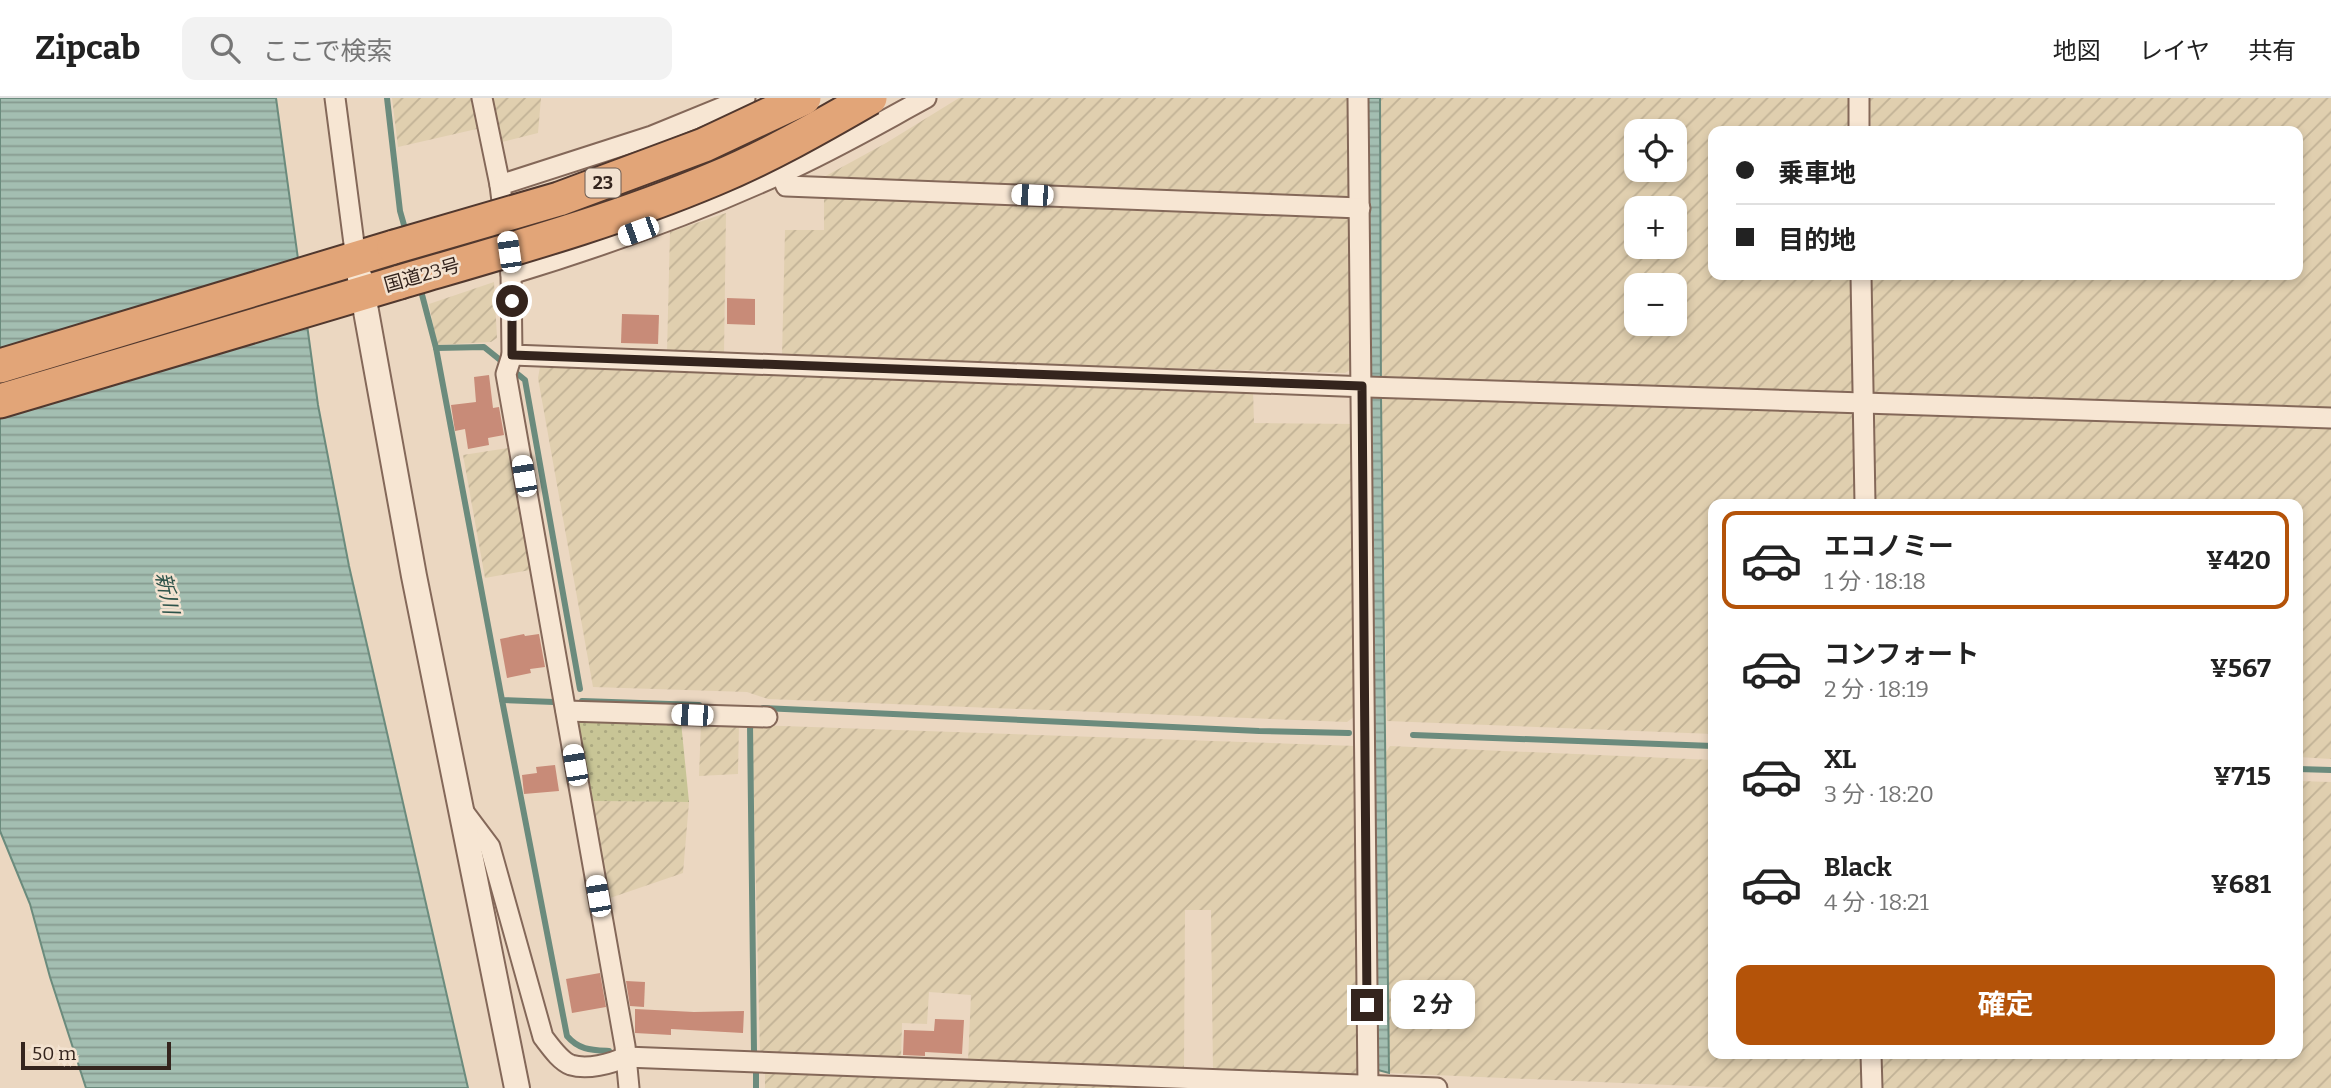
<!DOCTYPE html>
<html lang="ja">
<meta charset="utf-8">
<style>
body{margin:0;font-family:Bitter,"Noto Sans JP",serif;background:#f2f2f2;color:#222;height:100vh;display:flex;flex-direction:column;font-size:26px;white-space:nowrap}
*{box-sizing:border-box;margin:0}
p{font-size:23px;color:#767676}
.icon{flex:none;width:38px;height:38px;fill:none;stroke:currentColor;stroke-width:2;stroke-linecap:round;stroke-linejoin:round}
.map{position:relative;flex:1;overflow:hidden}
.panel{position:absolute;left:1708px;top:401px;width:595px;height:560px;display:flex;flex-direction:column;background:#fff;border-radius:14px;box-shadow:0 4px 10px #0003}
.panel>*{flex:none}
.guide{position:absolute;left:1708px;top:28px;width:595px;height:154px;border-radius:14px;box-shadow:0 4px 10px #0003;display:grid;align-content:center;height:154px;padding:0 28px;background:#fff}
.controls{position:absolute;left:1624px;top:21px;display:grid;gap:14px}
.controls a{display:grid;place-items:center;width:63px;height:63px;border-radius:14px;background:#fff;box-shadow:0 4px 10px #0003;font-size:35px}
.scale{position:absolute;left:21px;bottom:18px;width:150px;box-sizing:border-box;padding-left:7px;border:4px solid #34241d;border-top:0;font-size:19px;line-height:24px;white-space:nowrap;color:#34241d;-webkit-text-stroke:5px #f3e2d0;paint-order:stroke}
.end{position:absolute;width:32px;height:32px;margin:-16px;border:9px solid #34241d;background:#fff;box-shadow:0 0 0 4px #fff}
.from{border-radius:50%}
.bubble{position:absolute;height:49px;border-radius:14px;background:#fff;box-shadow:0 4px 10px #0003;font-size:23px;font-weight:700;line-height:49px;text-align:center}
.car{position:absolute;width:21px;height:42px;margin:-21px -10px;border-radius:9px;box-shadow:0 0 5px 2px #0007;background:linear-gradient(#fff 24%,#345 0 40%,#fff 0 76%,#345 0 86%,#fff 0)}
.guide b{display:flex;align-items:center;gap:24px;height:66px;font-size:26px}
.guide b+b{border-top:2px solid #e0e0e0}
.guide i{width:18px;height:18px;background:#222}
ul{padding:12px 0 0;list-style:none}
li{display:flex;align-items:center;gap:21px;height:98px;margin:0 14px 10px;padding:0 14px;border:4px solid transparent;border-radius:14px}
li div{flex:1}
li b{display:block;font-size:26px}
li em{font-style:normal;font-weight:700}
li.current{border-color:#b45309}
li>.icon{width:63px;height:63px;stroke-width:1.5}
.primary-button{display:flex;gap:14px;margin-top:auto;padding:14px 28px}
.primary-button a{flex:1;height:80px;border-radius:14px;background:#b45309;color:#fff;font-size:28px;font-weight:700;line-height:80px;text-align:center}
header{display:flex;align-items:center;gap:42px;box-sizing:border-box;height:98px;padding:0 35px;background:#fff;border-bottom:2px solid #e0e0e0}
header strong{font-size:33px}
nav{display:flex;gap:38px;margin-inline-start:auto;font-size:24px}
.search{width:490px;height:63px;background:#f2f2f2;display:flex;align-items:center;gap:18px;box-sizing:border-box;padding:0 24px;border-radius:14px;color:#767676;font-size:26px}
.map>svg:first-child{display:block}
.farmland{fill:url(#farmland-furrows);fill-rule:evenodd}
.grass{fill:url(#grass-dots)}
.water{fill:url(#water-rules);stroke:#6b8b7d;stroke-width:2}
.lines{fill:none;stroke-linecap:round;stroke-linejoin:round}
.stream{stroke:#6b8b7d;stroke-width:6}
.building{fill:#c88b78}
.minor-casing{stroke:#846859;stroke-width:23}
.tertiary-casing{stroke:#846859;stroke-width:28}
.trunk-casing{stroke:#51382e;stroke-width:37}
.minor{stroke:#f7e6d3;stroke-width:19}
.tertiary{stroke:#f7e6d3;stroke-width:24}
.trunk{stroke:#e2a578;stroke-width:33}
.trunk-bridge-casing{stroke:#51382e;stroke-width:37;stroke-linecap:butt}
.trunk-bridge{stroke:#e2a578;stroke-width:33}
.route{stroke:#34241d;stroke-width:9}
.labels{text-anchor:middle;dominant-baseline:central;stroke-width:5;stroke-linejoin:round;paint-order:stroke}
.shield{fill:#f3e2d0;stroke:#6d5d53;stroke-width:2}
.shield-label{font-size:18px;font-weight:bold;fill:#34241d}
.street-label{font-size:19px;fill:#34241d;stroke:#f3e2d0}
.water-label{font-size:21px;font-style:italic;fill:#2d534a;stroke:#f3e2d0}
</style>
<header>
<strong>Zipcab</strong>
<div class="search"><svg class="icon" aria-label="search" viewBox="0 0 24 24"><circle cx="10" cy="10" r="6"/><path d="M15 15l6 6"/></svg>ここで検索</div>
<nav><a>地図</a><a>レイヤ</a><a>共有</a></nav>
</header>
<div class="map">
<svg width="2331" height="990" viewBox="0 0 2331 990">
<defs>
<pattern id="farmland-furrows" width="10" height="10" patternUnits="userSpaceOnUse" patternTransform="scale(1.75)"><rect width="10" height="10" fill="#e0cfaf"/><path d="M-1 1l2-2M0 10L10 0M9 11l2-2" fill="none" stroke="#c1b296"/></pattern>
<pattern id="grass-dots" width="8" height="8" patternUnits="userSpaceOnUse" patternTransform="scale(1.75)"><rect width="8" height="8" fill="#c8c596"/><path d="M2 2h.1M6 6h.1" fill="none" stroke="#aca981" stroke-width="1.8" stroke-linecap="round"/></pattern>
<pattern id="water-rules" width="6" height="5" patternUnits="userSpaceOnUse" patternTransform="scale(1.75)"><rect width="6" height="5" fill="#a3beb1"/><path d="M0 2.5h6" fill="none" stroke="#869a8f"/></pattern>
</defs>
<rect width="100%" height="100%" fill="#ebd7c1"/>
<g class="farmland">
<polygon points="392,0 474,0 481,30 398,49"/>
<polygon points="486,0 541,0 538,35 494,46"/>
<polygon points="959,0 1351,0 1351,94 1346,101 822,80 886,45"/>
<path d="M1380,0H1851V33H1713V177H1853L1854,291L1849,296L1382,280ZM1636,33H1675V72H1636ZM1636,110H1675V149H1636ZM1636,187H1675V226H1636Z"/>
<polygon points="1870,0 2331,0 2331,311 1873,296 1872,177 2298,177 2298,33 1871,33"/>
<polygon points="824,97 1346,119 1351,124 1353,270 1345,275 782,259 785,132 824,132"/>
<polygon points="726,115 724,257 667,254 670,134"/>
<polygon points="494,184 497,240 491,244 437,247 429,206"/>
<polygon points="540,269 1253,291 1254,325 1357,326 1358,616 1347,624 768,601 747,594 593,589 538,280"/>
<polygon points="1381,300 1854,314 1855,406 1713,406 1713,636 1387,623"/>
<polygon points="1873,316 2331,329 2331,661 2298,659 2298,406 1874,406"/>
<polygon points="508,350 530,472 485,480 463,357"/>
<polygon points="701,625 739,626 738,676 699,678"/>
<polygon points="752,627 1356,648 1362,973 1346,979 1213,974 1211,812 1185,812 1184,971 968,964 971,897 929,894 927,926 902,925 901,961 760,955"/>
<polygon points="1390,648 1713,662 1713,956 1861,956 1861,990 1737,990 1389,975 1386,654"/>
<polygon points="2298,683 2331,684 2331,990 1881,990 1880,956 2298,956"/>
<polygon points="591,703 689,704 683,775 610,800"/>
<polygon points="765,973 1174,990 765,990"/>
</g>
<polygon class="grass" points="581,620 681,624 689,704 591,703 577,626"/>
<g class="water">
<polygon points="0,0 276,0 318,307 349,468 468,990 86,990 50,879 30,806 0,733"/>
<polygon points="1367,0 1380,0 1381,300 1389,975 1378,972"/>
</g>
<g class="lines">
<g class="stream">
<polyline points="387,0 400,113 406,134"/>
<polyline points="420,189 436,250 502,602 554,604"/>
<polyline points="436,250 484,249 525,282 580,591"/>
<path d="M502,602L567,938C579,952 591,952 609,953"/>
<polyline points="582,603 699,607"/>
<polyline points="763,610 1259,633 1349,635"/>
<polyline points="750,627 754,954"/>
<polyline points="1413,637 1713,648"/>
<polyline points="2298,671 2331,672"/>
<polyline points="756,974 756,990"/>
</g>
</g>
<g class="building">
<polygon points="727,200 755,201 755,227 727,226"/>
<polygon points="622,216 659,217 658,246 621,245"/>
<polygon points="489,277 493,310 499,309 504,337 488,340 489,347 468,351 465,331 455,333 451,307 476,304 474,279"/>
<polygon points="524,536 525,538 539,536 545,569 530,571 531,575 507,580 500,541"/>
<polygon points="555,667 559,693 524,696 522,677 537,675 536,669"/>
<polygon points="600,875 606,909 572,915 566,881"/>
<polygon points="626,883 645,884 644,909 630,908"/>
<polygon points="635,911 694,914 744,913 743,935 671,931 671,937 635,935"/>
<polygon points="935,921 964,922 962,956 925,954 925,958 903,957 904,932 934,933"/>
</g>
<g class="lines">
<g class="minor-casing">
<g id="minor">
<polyline points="335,0 356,161"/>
<polyline points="482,0 500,87"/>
<polyline points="745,0 652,38 500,87 511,176 512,257 1368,289 2331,320"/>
<polyline points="1358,0 1368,990"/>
<polyline points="1859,0 1859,33"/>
<polyline points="781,76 786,88 1360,110"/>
<path d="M511,176C603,148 693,116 780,76C830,54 878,26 926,0"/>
<polyline points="1861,177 1865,406"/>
<polyline points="512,257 506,276 625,948 629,990"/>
<polyline points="566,613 767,619"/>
<path d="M463,713L490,749L543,939C550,948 560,963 571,967C587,972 611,966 625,959L1437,990"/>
<polyline points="1871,956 1872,990"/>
</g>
</g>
<g class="tertiary-casing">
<polyline id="tertiary" points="360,180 414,478 517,990"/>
</g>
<g class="trunk-casing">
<g id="trunk">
<polyline points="0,268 394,149"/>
<polyline points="0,303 400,184"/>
</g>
</g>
<use href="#minor" class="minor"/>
<use href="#tertiary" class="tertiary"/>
<use href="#trunk" class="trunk"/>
<g class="trunk-bridge-casing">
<g id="trunk-bridge">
<polyline points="394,149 559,101 704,47 804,0"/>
<path d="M400,184C505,153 612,124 714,81C767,59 820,29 870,0"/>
</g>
</g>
<use href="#trunk-bridge" class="trunk-bridge"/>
</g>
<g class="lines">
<polyline class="route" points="512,203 512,257 1362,288 1367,907"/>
</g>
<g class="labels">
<rect class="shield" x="585.5" y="70.5" width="35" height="29" rx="5"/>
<g class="shield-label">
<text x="603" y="85">23</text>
</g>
<g class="street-label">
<text transform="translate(422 177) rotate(-16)">国道23号</text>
</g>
<g class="water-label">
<text transform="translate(167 495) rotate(78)">新川</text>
</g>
</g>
</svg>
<div class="controls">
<a><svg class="icon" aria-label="locate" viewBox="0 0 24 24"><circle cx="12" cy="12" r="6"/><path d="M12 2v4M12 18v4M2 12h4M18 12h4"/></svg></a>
<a>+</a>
<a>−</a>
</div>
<div class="scale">50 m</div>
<i class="end from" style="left:512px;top:203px"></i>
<i class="end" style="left:1367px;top:907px"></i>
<div class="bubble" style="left:1391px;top:882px;width:84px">2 分</div>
<i class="car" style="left:1032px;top:97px;rotate:272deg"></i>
<i class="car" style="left:638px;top:133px;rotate:250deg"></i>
<i class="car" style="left:509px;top:154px;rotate:352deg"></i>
<i class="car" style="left:524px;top:378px;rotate:350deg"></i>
<i class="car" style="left:692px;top:617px;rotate:272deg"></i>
<i class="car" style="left:575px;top:667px;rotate:350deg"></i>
<i class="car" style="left:598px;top:798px;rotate:350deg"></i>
<div class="guide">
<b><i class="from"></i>乗車地</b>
<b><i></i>目的地</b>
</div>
<section class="panel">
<ul>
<li class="current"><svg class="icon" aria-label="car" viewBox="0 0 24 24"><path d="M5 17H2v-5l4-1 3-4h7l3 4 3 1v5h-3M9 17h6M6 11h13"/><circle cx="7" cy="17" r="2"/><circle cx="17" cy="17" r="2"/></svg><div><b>エコノミー</b><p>1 分 · 18:18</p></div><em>¥420</em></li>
<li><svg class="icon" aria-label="car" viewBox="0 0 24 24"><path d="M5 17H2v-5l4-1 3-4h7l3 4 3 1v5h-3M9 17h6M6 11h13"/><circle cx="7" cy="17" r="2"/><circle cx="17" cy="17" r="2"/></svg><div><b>コンフォート</b><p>2 分 · 18:19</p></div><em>¥567</em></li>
<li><svg class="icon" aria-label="car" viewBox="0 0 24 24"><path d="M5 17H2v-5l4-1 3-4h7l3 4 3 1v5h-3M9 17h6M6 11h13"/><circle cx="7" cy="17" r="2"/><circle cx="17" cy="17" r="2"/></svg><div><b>XL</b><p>3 分 · 18:20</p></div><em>¥715</em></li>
<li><svg class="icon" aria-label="car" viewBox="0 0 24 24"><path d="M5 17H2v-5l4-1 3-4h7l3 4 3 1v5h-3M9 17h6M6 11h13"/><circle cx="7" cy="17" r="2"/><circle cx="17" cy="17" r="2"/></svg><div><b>Black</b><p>4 分 · 18:21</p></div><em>¥681</em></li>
</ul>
<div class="primary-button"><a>確定</a></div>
</section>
</div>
